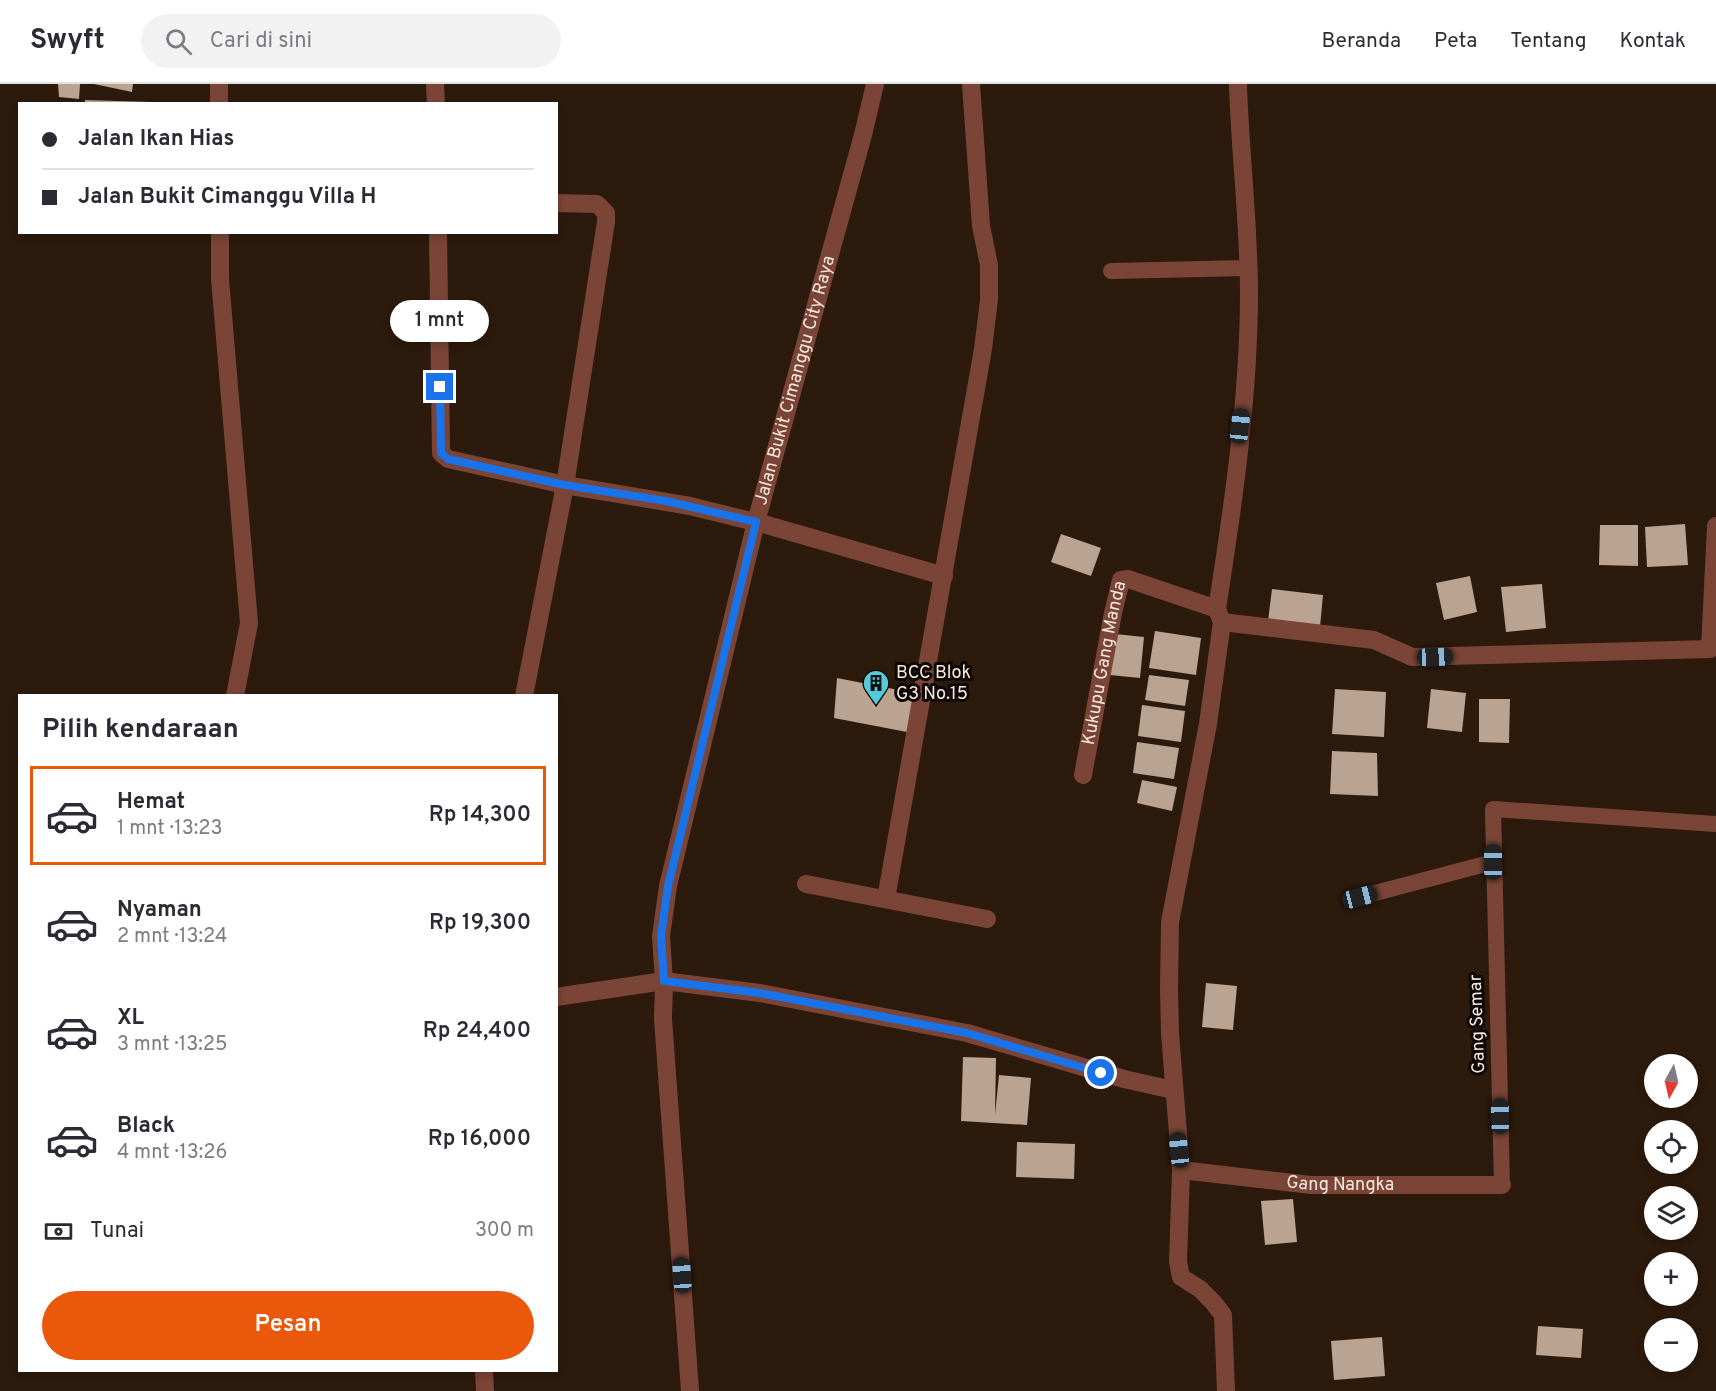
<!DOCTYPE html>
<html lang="id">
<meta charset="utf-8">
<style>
body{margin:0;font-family:Overpass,sans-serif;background:#f2f2f3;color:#2b2b33;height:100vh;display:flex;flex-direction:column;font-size:22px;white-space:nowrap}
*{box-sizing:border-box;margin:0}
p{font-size:20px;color:#7c7c81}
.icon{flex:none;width:33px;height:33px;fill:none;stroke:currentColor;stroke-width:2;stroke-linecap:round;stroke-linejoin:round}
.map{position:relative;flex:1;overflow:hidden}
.panel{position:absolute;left:18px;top:610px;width:540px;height:678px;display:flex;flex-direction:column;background:#fff;border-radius:0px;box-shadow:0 3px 9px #0003}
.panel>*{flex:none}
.banner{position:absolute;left:18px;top:18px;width:540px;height:132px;border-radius:0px;box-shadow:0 3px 9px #0003;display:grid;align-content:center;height:132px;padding:0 24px;background:#fff}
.needle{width:39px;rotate:188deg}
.controls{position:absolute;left:1644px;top:970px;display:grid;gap:12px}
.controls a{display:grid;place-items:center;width:54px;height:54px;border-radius:50%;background:#fff;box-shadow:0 3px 9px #0003;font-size:30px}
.end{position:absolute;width:27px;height:27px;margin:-14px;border:8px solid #1a73e8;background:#fff;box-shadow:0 0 0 3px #fff}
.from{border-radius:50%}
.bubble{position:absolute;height:42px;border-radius:21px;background:#fff;box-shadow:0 3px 9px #0003;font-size:20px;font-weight:600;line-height:42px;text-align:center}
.car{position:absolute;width:18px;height:36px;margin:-18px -9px;border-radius:8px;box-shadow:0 0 4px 2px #0007;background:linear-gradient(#222 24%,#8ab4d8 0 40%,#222 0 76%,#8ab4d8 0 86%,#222 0)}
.banner b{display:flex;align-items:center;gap:21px;height:57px;font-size:22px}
.banner b+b{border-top:2px solid #e1e1e2}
.banner i{width:15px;height:15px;background:#2b2b33}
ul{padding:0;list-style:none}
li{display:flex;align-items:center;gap:18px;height:99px;margin:0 12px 9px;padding:0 12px;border:3px solid transparent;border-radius:0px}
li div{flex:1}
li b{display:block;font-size:22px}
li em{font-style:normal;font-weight:600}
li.active{border-color:#ea580c}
li>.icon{width:54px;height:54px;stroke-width:1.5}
h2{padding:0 24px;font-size:27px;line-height:72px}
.pay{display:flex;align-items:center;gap:15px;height:66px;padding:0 24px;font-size:22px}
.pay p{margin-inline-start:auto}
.primary-button{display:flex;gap:12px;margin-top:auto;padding:12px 24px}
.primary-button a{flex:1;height:69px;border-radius:36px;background:#ea580c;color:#fff;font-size:24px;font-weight:600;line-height:69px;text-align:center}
header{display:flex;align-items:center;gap:36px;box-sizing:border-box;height:84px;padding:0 30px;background:#fff;border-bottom:2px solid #e1e1e2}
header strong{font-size:28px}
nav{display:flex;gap:33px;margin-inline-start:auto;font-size:21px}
.search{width:420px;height:54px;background:#f2f2f3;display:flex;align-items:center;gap:15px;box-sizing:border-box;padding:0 21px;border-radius:33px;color:#7c7c81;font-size:22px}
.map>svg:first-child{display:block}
.building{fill:#baa390}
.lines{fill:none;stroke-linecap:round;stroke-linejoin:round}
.service{stroke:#7a4536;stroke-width:16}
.minor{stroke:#7a4536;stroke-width:18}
.route{stroke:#1a73e8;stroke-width:8}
.labels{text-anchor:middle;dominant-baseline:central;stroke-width:6;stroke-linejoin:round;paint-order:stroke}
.street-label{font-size:18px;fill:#f7eae1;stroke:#0f0703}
.poi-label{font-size:18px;fill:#f7eae1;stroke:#0f0703;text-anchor:start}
</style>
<header>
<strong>Swyft</strong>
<div class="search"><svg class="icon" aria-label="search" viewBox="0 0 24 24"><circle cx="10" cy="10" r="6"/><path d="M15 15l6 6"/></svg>Cari di sini</div>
<nav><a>Beranda</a><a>Peta</a><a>Tentang</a><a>Kontak</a></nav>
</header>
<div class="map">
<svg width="1716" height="1307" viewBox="0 0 1716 1307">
<rect width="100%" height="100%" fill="#2c1a0c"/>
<g class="building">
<polygon points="58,0 80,0 79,15 59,13"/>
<polygon points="94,0 133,0 132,8"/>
<polygon points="85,16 152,18 152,20 85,20"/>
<polygon points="1685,440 1688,481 1647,483 1645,443"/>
<polygon points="1600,441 1638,441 1638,482 1599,481"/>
<polygon points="1061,450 1101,464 1091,492 1051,478"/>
<polygon points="1470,492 1477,528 1444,536 1436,499"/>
<polygon points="1542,500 1546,544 1506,548 1501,503"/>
<polygon points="1272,505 1323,511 1320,543 1268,537"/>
<polygon points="1155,547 1201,554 1196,591 1149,584"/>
<polygon points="1115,550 1144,553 1140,594 1110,591"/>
<polygon points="1149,591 1189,596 1185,622 1145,616"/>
<polygon points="837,594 919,610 912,649 834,634"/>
<polygon points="1335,605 1386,608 1384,653 1332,650"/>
<polygon points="1431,605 1466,609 1462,648 1427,644"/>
<polygon points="1479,615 1510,615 1509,659 1479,658"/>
<polygon points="1142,621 1185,627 1181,658 1138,652"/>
<polygon points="1137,658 1179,664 1174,695 1133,689"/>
<polygon points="1332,667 1377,669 1378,712 1330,710"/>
<polygon points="1142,696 1177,703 1172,727 1137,719"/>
<polygon points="1206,899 1237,902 1233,946 1202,943"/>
<polygon points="963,973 996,974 995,1031 999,991 1031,994 1027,1041 961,1037"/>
<polygon points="1017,1058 1075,1060 1074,1095 1016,1093"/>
<polygon points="1293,1115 1297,1158 1265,1161 1261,1117"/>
<polygon points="1538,1242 1583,1245 1581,1274 1536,1271"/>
<polygon points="1382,1253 1385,1292 1334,1296 1331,1257"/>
</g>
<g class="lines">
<g class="service">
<polyline points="1111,187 1248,184"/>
<polyline points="1360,813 1493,778"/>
<polyline points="1502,1101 1493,725 1716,740"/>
</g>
<g class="minor">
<polyline points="219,0 219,20"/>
<polyline points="435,0 436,20"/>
<polyline points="220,148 220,195 249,539 235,612"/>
<polyline points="438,148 441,369 448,375 565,401 690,422 767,441 944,492"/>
<polyline points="1222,538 1374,556 1412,573 1710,565 1716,442"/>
<polyline points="524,612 565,401 606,138 606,129 597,120 556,119"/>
<path id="s1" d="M1083,691L1113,529L1121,496L1128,495L1217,525"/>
<polyline points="806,800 987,835"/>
<polyline points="886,815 983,265 989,216 989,181 981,142 971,0"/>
<polyline points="556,913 664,897 760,909 967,949 1124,995 1173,1006"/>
<path id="s2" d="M1181,1086L1311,1101H1502"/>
<polyline points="484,1287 485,1307"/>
<path id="s3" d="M690,1307L663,935L664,897L661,852L668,802L756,438L863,51L875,0"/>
<path d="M1226,1307L1223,1231L1213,1218L1200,1205L1181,1193L1178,1178L1181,1086L1170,950L1169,906L1170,838L1208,640L1222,538L1217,525C1233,422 1249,313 1249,209C1249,139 1240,70 1238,0"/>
</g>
</g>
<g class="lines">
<polyline class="route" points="440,303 441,369 448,375 565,401 666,417 756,438 668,802 661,852 664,897 760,909 967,949 1101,989"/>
</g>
<defs>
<g id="building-pin" transform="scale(1.35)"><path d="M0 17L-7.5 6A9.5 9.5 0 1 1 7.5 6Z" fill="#53cbda" stroke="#0f0703"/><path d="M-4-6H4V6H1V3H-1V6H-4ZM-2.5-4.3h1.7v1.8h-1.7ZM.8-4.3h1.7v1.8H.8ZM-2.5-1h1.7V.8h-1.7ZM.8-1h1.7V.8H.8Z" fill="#111"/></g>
</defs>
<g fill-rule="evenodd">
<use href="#building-pin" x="876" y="599"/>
</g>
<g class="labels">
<g class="street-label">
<text stroke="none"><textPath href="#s3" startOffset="1028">Jalan Bukit Cimanggu City Raya</textPath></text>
<text stroke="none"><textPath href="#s1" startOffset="114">Kukupu Gang Manda</textPath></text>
<text transform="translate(1478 940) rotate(-92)">Gang Semar</text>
<text stroke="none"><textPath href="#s2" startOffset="160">Gang Nangka</textPath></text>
</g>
<g class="poi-label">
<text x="896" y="589">BCC Blok<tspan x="896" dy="21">G3 No.15</tspan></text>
</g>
</g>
</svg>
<div class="controls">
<a><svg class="needle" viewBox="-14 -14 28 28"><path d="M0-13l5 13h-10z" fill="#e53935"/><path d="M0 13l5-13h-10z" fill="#7c7c81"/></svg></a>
<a><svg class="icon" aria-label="locate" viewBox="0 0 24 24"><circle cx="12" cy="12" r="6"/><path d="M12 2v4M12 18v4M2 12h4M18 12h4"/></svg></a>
<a><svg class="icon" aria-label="layers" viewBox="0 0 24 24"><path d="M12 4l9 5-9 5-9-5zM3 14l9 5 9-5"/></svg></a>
<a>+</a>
<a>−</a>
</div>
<i class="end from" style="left:1101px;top:989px"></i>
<i class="end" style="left:440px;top:303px"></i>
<div class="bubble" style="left:390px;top:216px;width:99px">1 mnt</div>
<i class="car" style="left:1240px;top:342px;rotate:6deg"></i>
<i class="car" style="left:1435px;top:573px;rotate:88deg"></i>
<i class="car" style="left:1493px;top:778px;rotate:0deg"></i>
<i class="car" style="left:1360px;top:813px;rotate:76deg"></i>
<i class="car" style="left:1500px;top:1032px;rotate:359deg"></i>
<i class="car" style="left:1179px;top:1066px;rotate:354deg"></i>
<i class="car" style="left:682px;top:1191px;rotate:356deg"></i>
<div class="banner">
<b><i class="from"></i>Jalan Ikan Hias</b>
<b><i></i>Jalan Bukit Cimanggu Villa H</b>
</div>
<section class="panel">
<h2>Pilih kendaraan</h2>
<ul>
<li class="active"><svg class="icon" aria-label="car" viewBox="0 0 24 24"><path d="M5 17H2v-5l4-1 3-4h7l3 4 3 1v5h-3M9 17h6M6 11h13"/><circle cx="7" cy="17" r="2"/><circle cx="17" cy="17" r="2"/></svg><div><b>Hemat</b><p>1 mnt · 13:23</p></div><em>Rp 14,300</em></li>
<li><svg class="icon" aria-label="car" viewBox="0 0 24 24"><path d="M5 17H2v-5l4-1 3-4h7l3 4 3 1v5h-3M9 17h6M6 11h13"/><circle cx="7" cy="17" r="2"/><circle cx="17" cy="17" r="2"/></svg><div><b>Nyaman</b><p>2 mnt · 13:24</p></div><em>Rp 19,300</em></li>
<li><svg class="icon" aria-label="car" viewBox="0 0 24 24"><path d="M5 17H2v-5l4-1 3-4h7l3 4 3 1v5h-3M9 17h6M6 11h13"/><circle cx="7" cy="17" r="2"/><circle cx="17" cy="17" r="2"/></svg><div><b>XL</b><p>3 mnt · 13:25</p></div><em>Rp 24,400</em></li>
<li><svg class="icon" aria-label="car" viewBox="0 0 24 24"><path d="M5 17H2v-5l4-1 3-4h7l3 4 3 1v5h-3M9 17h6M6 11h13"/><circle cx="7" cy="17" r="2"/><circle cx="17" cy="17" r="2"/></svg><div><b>Black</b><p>4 mnt · 13:26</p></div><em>Rp 16,000</em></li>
</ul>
<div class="pay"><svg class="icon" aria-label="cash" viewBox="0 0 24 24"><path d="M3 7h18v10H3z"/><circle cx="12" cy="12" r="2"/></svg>Tunai<p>300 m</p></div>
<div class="primary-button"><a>Pesan</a></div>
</section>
</div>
